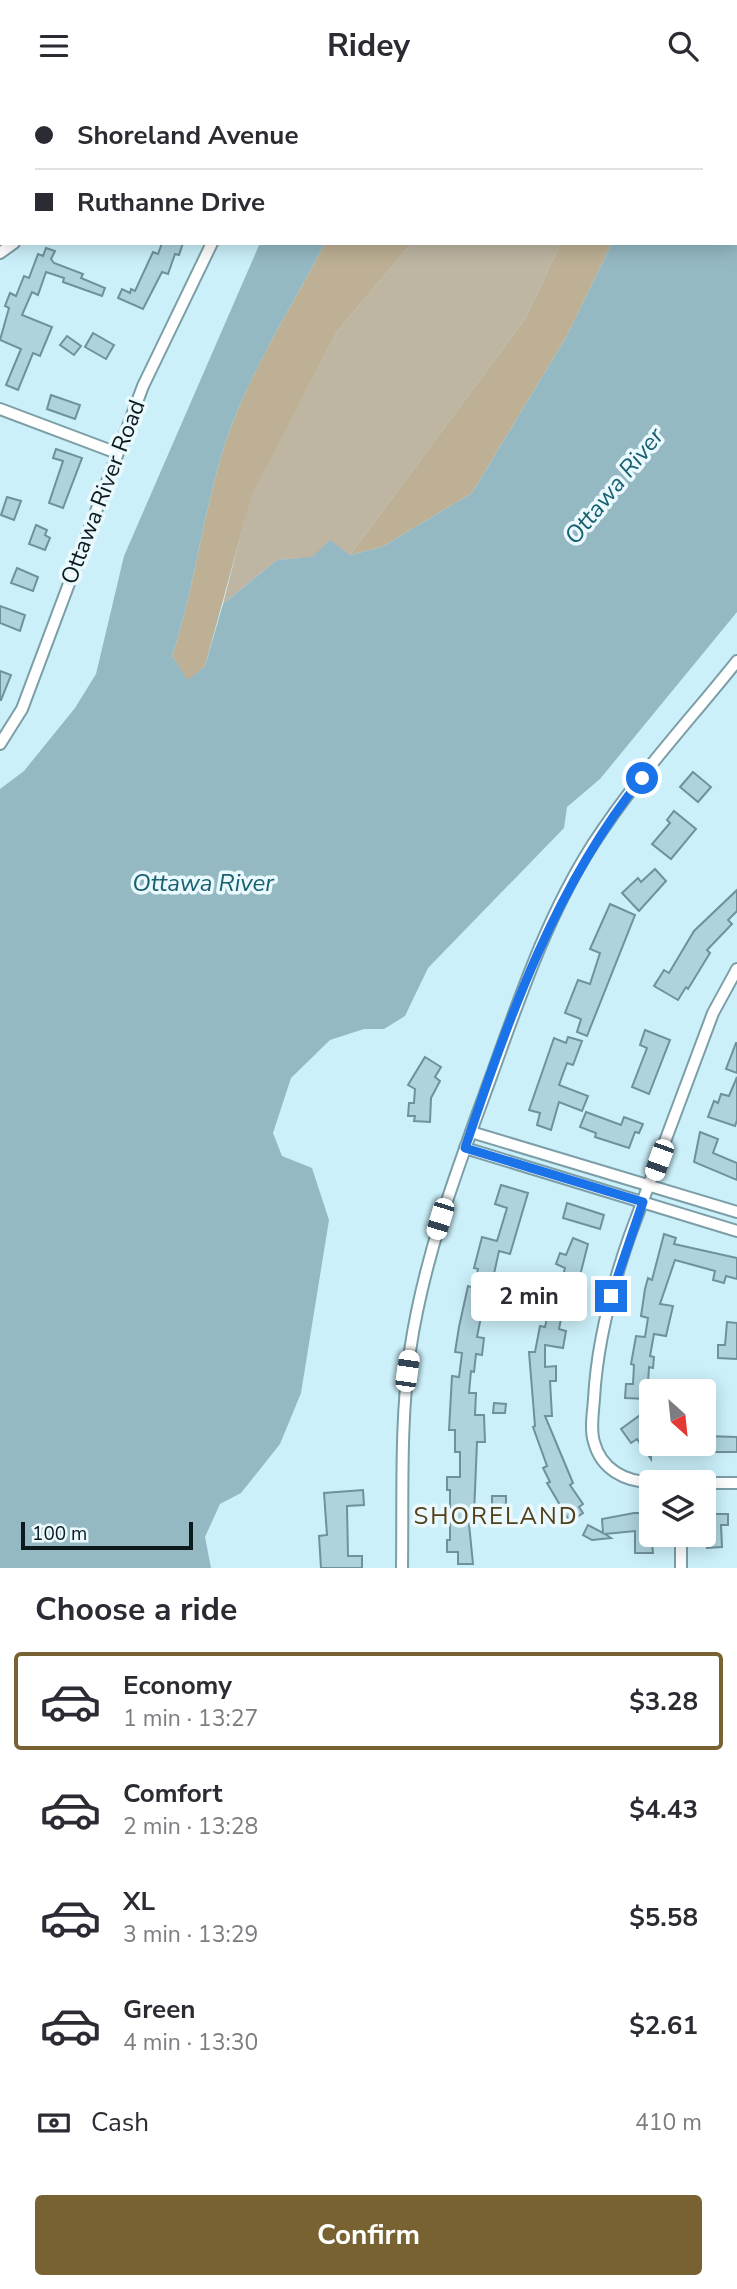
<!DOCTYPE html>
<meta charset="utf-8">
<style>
body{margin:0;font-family:"Nunito Sans",sans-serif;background:#f7f7f7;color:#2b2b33;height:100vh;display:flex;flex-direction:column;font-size:26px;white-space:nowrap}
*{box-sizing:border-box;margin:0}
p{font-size:23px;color:#7c7c81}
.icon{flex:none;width:38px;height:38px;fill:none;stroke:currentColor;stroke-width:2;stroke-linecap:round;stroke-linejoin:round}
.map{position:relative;height:1477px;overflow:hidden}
.panel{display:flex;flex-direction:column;background:#fff;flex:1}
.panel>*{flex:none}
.banner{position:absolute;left:0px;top:0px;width:738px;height:154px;box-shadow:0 4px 18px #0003;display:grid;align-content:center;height:154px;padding:0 35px;background:#fff}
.needle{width:46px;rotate:153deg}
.fabs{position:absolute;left:639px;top:1288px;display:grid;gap:14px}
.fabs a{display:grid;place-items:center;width:77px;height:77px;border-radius:7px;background:#fff;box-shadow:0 4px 18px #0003;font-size:35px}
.scale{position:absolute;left:21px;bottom:18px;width:172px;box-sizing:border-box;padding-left:7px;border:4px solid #0c191d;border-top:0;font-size:19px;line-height:24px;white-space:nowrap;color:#0c191d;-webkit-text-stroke:5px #eaf9fd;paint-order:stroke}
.end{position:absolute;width:32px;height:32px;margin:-16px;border:9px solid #1a73e8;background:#fff;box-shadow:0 0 0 4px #fff}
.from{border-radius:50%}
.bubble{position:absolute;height:49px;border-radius:7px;background:#fff;box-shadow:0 4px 18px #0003;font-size:23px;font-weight:700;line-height:49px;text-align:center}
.car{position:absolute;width:21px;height:42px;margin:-21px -10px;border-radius:9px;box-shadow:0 0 5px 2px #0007;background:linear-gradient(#fff 24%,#345 0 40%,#fff 0 76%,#345 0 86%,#fff 0)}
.banner b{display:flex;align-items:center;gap:24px;height:66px;font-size:26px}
.banner b+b{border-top:2px solid #e1e1e2}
.banner i{width:18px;height:18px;background:#2b2b33}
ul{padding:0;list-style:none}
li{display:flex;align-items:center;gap:21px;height:98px;margin:0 14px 10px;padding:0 21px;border:4px solid transparent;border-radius:7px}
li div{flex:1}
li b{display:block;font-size:26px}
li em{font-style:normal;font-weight:700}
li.on{border-color:#786232}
li>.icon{width:63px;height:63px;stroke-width:1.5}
h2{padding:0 35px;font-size:32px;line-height:84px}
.pay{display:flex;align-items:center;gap:18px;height:77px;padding:0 35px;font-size:26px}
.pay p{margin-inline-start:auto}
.button{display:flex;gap:14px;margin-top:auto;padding:14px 35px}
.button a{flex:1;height:80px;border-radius:7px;background:#786232;color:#fff;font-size:28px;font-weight:700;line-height:80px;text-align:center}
header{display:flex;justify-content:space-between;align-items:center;height:91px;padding:0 35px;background:#fff;font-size:32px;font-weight:700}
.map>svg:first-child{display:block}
.green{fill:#beb5a2}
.forest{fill:#bdb094}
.water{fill:#95b9c3}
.building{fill:#aed3dd;stroke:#6f919a;stroke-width:2}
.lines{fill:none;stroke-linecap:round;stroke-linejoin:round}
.minor-casing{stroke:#7c9ea7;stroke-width:14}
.minor{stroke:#fff;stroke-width:10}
.route{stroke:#1a73e8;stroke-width:9}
.labels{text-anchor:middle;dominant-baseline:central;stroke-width:7;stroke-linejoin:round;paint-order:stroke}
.street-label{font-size:23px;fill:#0c191d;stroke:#eaf9fd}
.water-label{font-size:24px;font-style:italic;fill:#196070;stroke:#eaf9fd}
.neighbourhood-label{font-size:24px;letter-spacing:2px;fill:#514019;stroke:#eaf9fd}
</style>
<header><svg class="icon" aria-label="menu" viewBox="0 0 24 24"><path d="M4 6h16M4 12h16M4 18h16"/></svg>Ridey<svg class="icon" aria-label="search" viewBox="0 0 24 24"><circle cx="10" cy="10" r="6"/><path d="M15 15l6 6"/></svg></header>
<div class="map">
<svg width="737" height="1477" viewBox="0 0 737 1477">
<rect width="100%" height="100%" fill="#cbf0fa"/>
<polygon class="green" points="412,152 561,152 525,228 350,464 277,469 223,513 251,404 338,239"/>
<g class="forest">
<path d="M325,152H412L338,239L252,403L205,575L188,590L172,565C198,487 204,404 234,328C258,267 295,210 325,152Z"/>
<polygon points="561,152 612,152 567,245 472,402 382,456 350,464 525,228"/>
</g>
<path class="water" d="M600,0H737V521L600,688L567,716L564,737L428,877L405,925L384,938H364L330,949L291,987L273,1042L282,1065L312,1077L329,1129L301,1302L280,1353L241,1402L220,1413L205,1446L211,1477H0V698L24,680L75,617L96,583L124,465L260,152H325C295,210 258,267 234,328C204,404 198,487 172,565L188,589L205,575L223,513L277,469L312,466L330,449L350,464L382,456L472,402L567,245L612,152H737V2Z"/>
<g class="building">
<polygon points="162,152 183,152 179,164 175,163 168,183 162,181 143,218 118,207 122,198 130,202 131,198 135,200 153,161 158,163"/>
<polygon points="46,157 55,160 51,168 54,172 83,183 81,187 105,197 102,205 63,191 64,187 46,181 38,204 32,201 22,224 52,236 40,265 33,262 18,299 6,294 21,258 0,249 9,217 5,215 10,202 16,205 24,185 29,187 38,163 43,165"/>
<polygon points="93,242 114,254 106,268 85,256"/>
<polygon points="67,245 81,255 74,264 60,254"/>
<polygon points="51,304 80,314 75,328 47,318"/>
<polygon points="56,358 82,367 63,417 49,412 63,370 53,367"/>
<polygon points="7,406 21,410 14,429 1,424"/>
<polygon points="36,434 47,439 45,444 50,447 45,459 29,453"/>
<polygon points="17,477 38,486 33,500 11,492"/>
<polygon points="0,515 25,524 20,540 0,532"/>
<polygon points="0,580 11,584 1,609 0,609"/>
<polygon points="693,681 711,696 698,711 680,696"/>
<polygon points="674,720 696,738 671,768 652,753 670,732 667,729"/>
<polygon points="655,778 666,790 639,820 622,802 638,787 641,791"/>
<polygon points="737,799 737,820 728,829 732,833 707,859 710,862 688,898 686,896 678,909 654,895 664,879 669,882 694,840"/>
<polygon points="610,813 635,824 587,945 577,941 581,928 565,922 578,889 590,893 600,862 590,858"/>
<polygon points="645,939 670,949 649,1003 632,996 647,957 640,954"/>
<polygon points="568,946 582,950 573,974 567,972 559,994 588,1005 582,1020 559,1011 551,1039 537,1034 540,1022 529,1019 554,947 566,952"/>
<polygon points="736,952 737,952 737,982 726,978"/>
<polygon points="425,966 441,976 435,986 440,990 431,1007 430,1031 414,1030 415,1025 408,1025 409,1012 414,1012 415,998 408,994"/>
<polygon points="737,986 737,1029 735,1035 708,1026 714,1010 718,1012 721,1003 729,1005"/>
<polygon points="586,1021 621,1034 624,1026 643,1033 639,1042 635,1041 629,1057 595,1046 596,1042 580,1036"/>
<polygon points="700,1041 718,1048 713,1062 737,1072 737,1089 694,1071"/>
<polygon points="501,1094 528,1102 510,1163 499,1160 490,1201 494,1201 492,1212 484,1211 477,1246 484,1247 482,1264 476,1263 474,1281 471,1280 469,1302 476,1302 475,1324 484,1324 485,1351 477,1351 474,1423 468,1423 473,1473 458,1473 458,1461 447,1461 447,1449 450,1449 450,1399 447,1399 447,1386 460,1386 460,1361 455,1361 455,1339 449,1339 452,1285 459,1286 462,1262 455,1261 459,1236 468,1195 474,1197 478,1178 474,1177 482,1146 497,1150 507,1117 495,1113"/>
<polygon points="567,1112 604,1124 600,1138 563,1127"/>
<polygon points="664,1143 676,1147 674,1153 737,1167 737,1188 726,1185 724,1192 713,1189 715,1180 675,1169 660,1213 673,1215 666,1245 654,1243 650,1265 654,1266 653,1277 649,1276 647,1308 625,1307 626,1293 633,1293 634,1274 631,1273 636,1245 645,1246 648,1227 641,1225 645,1198 648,1187 652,1189"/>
<polygon points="573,1147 588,1153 572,1216 564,1213 559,1238 566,1240 563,1257 545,1254 545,1276 556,1275 556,1290 550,1290 552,1325 545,1325 573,1392 570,1394 583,1413 579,1416 583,1422 570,1431 547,1392 550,1391 543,1377 547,1375 533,1336 535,1335 529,1261 535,1261 540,1235 545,1236 553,1200 559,1201 565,1177 556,1173 560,1162 566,1164"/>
<polygon points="727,1231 737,1232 737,1268 718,1267 718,1254 725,1254"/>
<polygon points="494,1312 506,1313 505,1322 493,1322"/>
<polygon points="643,1322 651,1334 651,1368 637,1348 631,1352 621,1338"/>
<polygon points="704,1345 737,1346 737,1361 704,1361"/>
<polygon points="363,1399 364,1414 347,1415 348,1465 362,1465 362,1477 321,1477 319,1445 327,1444 324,1402"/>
<rect x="492" y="1405" width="14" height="13"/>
<polygon points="634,1422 649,1422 653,1462 635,1462 635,1440 605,1443 611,1447 592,1449 583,1444 588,1434 603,1442 602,1428"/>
<polygon points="706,1423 728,1423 728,1434 721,1434 722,1456 707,1457"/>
</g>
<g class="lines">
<g class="minor-casing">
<g id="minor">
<polyline points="12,0 13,2"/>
<polyline points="83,0 84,2"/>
<polyline points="52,2 55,0"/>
<polyline points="283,2 284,0"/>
<polyline points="0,30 2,29"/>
<polyline points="0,162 14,152"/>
<polyline points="0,318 117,362"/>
<polyline points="0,653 22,618 143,295 212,152"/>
<polyline points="471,1041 737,1121"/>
<polyline points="465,1057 737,1140"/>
<path d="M651,1391C625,1391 601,1378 594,1351C590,1338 593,1322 594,1308C597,1251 611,1198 630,1144L713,922L737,878"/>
<polyline points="704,1392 737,1392"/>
<path d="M402,1477C403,1405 400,1331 410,1260C424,1165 458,1076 491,986C520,906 547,825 593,753C635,688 689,630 737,570"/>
<polyline points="681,1477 681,1444"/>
</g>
</g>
<use href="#minor" class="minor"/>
</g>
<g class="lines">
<path class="route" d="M611,1205L643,1111L465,1057C509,926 555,795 642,687"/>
</g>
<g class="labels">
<g class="street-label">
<text transform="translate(103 401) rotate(-69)">Ottawa River Road</text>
</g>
<g class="water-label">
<text transform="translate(614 395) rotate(-51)">Ottawa River</text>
<text x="203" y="792">Ottawa River</text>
</g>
<g class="neighbourhood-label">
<text x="496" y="1425">SHORELAND</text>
</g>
</g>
</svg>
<div class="fabs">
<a><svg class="needle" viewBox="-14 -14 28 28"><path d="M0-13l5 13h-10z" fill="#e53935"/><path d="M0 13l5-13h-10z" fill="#7c7c81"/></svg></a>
<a><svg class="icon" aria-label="layers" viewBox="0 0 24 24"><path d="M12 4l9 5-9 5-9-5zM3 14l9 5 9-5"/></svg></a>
</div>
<div class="scale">100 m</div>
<i class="end from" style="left:642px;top:687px"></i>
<i class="end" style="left:611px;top:1205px"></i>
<div class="bubble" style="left:471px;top:1181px;width:116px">2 min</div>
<i class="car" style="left:659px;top:1069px;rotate:200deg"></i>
<i class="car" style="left:440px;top:1128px;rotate:197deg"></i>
<i class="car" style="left:407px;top:1280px;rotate:8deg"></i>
<div class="banner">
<b><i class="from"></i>Shoreland Avenue</b>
<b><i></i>Ruthanne Drive</b>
</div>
</div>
<section class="panel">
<h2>Choose a ride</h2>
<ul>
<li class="on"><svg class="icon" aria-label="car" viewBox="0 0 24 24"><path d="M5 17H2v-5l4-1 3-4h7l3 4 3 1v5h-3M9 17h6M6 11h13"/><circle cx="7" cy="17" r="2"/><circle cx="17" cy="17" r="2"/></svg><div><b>Economy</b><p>1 min · 13:27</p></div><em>$3.28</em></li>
<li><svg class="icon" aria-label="car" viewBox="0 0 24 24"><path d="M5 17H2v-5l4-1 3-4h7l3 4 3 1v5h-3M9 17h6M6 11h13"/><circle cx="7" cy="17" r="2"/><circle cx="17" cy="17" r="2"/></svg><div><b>Comfort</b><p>2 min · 13:28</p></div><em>$4.43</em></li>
<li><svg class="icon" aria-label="car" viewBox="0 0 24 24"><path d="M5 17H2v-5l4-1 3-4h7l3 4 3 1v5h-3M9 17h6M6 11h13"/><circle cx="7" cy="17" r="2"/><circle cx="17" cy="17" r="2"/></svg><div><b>XL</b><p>3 min · 13:29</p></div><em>$5.58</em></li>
<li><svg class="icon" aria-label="car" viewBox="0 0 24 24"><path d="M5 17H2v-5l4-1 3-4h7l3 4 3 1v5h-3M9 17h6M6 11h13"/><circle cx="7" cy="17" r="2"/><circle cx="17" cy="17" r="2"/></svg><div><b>Green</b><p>4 min · 13:30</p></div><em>$2.61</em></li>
</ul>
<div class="pay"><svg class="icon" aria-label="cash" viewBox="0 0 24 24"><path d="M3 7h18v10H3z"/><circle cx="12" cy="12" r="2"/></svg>Cash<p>410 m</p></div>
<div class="button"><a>Confirm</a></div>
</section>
